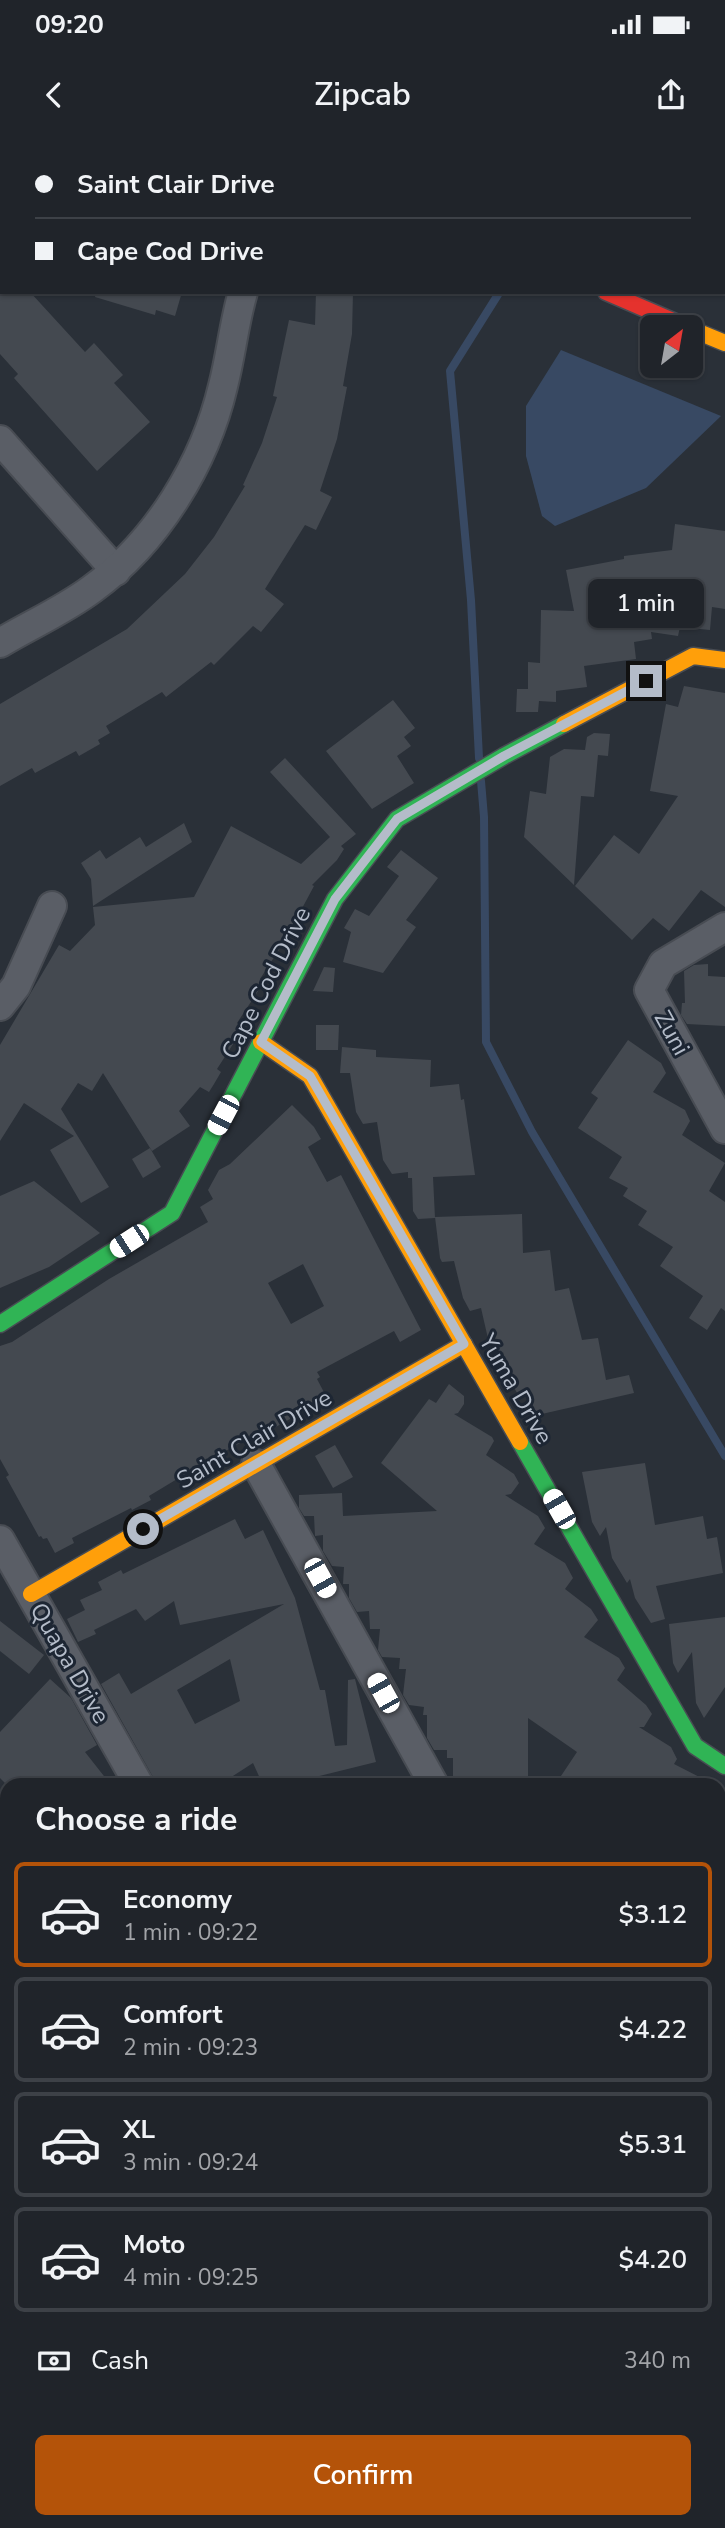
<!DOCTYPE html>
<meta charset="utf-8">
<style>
body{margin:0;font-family:"Nunito Sans",sans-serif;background:#2d3036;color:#f1f3f6;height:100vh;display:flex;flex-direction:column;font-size:26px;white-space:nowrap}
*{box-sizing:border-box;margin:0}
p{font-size:23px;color:#a2a4a8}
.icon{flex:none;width:38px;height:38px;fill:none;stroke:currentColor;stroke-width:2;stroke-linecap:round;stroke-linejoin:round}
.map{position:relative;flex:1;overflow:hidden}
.sheet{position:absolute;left:0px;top:1638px;width:726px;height:751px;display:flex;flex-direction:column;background:#20242a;border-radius:21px 21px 0 0;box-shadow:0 2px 5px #0004,0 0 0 2px #3d4147}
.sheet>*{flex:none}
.hud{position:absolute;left:0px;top:0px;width:726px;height:154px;box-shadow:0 2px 5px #0004,0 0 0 2px #3d4147;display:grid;align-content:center;height:154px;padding:0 35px;background:#20242a}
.needle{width:46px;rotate:31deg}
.controls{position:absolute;left:640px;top:175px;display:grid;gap:14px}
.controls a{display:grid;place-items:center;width:63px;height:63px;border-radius:10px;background:#20242a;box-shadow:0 2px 5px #0004,0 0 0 2px #3d4147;font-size:35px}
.end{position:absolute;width:32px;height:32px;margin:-16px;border:9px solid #b4bcc9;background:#111;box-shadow:0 0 0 4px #111}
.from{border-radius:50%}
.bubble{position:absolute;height:49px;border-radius:10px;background:#20242a;box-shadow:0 2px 5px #0004,0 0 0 2px #3d4147;font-size:23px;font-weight:600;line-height:49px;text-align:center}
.car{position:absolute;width:21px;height:42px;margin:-21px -10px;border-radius:9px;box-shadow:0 0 5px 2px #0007;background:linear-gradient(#fff 24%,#345 0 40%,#fff 0 76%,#345 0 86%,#fff 0)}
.hud b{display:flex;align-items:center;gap:24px;height:66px;font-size:26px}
.hud b+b{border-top:2px solid #3d4147}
.hud i{width:18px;height:18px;background:#f1f3f6}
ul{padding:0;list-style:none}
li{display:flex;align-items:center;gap:21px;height:105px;margin:0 14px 10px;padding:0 21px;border:4px solid #3d4147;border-radius:10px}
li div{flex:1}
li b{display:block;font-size:26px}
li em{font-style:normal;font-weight:600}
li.active{border-color:#b45309}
li>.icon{width:63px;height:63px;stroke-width:1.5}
h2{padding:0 35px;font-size:32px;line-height:84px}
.pay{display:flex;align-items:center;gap:18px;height:77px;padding:0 35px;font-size:26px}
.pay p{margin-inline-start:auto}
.button{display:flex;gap:14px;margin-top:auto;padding:14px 35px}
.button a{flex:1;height:80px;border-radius:10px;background:#b45309;color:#fff;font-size:28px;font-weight:600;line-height:80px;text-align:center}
.status{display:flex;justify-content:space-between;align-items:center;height:49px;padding:0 35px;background:#20242a;direction:ltr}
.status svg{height:19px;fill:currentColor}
header{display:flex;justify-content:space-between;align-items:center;height:91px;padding:0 35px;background:#20242a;font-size:32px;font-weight:600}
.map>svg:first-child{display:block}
.green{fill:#273a3e}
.water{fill:#384963}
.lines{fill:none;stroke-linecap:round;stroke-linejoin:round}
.stream{stroke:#384963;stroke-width:8}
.building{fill:#444950;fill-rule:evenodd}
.street-casing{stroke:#484c53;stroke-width:32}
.fast-casing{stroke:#484c53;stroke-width:19}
.slow-casing{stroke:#484c53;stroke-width:19}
.jam-casing{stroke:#484c53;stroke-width:19}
.street{stroke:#5a5e66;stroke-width:28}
.fast{stroke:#30b455;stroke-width:16}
.slow{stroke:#ff9f0a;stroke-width:16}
.jam{stroke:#e5322d;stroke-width:16}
.route{stroke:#b4bcc9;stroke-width:9}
.labels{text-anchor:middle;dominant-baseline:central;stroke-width:6;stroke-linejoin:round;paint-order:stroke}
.street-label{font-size:24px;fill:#b4bcc9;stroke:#1d2633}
</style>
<div class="status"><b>09:20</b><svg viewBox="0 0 49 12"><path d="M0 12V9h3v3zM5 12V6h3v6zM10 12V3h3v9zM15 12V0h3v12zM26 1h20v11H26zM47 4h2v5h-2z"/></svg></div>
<header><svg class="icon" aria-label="back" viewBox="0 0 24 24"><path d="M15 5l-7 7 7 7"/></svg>Zipcab<svg class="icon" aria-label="share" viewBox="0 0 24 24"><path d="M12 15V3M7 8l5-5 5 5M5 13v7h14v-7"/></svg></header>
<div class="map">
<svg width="725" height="2388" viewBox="0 0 725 2388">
<rect width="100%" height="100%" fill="#2a3038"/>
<polygon class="green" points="725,2072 725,2388 251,2388 248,2382 719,2382 719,2075"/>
<polygon class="water" points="561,210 721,276 646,348 555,386 542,376 526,316 526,266"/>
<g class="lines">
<g class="stream">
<polyline points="579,2 580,0"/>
<polyline points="479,618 471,460 450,231 499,153"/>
<polyline points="481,641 484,677 486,902 532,992 725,1316"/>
<polyline points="0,1784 7,1800"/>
<polyline points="211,2382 213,2388"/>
</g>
</g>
<g class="building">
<polygon points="0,152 30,152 85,212 94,203 123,235 114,243 150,282 97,331 14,238 18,234 0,214"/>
<polygon points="96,152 182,152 175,176 156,170 155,175 95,157"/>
<polygon points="316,152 353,152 352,194 343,246 347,247 337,299 320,351 332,357 316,390 305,385 265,449 284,464 261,492 253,486 214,525 211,522 166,557 162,552 106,586 110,593 98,600 100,604 79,616 76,611 35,633 32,628 0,646 0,564 127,489 185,434 214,397 245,346 243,345 262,303 277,257 273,256 289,180 315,185"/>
<polygon points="675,384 725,391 725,469 712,467 710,490 680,487 678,496 651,492 652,499 634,502 636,519 584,526 587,547 556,551 556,562 539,561 538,572 516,572 517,549 528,549 528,522 540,523 541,470 574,471 566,430 624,419 624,416 672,410"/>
<polygon points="684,546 725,553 725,767 701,750 669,791 653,778 632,800 575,746 614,695 639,714 678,656 650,651 666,564 678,567"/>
<polygon points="393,560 415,588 404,597 411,606 397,616 414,643 372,669 326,611"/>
<polygon points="594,593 610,594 608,616 598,615 594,657 581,656 574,745 524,697 530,651 546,654 550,617 564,609 585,610 587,597"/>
<polygon points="285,618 356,694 341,706 344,709 337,720 312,745 314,746 284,802 260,839 264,842 237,883 244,887 217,929 221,932 214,944 209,952 200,947 179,971 190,986 152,1011 103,933 92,951 78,943 61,969 109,1047 81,1063 50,1010 74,996 24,963 0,1001 0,905 59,805 70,811 95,785 93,767 194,757 231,686 301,724 330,697 270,632"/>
<polygon points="184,683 192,702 93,766 91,739 81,723 100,710 106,719 140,697 146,707"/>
<polygon points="401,710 438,738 406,780 416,787 383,833 343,822 351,792 344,788 355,769 369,776 399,736 387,727"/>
<polygon points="708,824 708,836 725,837 725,886 687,884 681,875 682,863 685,863 684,831 694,825"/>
<polygon points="324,827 335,828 333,852 313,851"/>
<polygon points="316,885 339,885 338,910 316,910"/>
<polygon points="628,900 661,923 666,933 653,952 685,970 690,981 682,995 725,1023 709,1051 725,1062 725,1171 721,1168 707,1190 689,1178 703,1156 660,1126 673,1107 638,1085 647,1071 623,1056 628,1048 609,1038 622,1017 578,988 598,958 591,953"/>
<polygon points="342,907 376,910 376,917 431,920 430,947 459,944 461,960 464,959 475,1035 433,1037 435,1078 418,1079 413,1071 412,1038 408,1038 408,1032 392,1034 383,1020 377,982 363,984 356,972 350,933 340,933"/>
<path d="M292,965L314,987L321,999L308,1007L327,1042L341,1035L421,1190L400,1202L394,1191L317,1232L320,1237L317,1239L327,1258L267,1292L265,1289L192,1330L149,1356L151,1360L132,1370L131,1368L72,1398L74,1403L55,1413L47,1398L43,1399L41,1396L39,1397L6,1337L9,1335L0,1319V1206L12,1202L109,1139L208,1082L200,1067L213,1059L208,1050L219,1030L230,1024ZM303,1124L324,1166L291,1184L268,1143Z"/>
<polygon points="150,1008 161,1027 143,1038 132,1019"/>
<polygon points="34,1041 100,1093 49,1127 0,1148 0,1056"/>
<polygon points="522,1074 523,1113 550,1110 555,1151 569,1148 582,1200 598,1198 606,1240 629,1235 634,1253 533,1276 526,1248 520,1258 509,1239 503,1212 498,1219 489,1203 481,1168 470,1171 463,1158 454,1121 442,1122 440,1118 435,1077"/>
<polygon points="449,1244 464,1256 464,1264 458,1273 454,1274 492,1297 494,1301 486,1315 514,1334 519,1343 511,1354 505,1355 538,1376 545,1388 534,1404 565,1423 573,1438 565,1449 591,1469 598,1480 584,1497 619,1518 625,1528 617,1540 646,1565 652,1574 644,1587 639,1587 671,1607 677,1619 674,1624 715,1645 555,1645 577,1612 528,1578 528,1645 453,1645 453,1618 447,1618 447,1610 434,1610 427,1598 427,1575 423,1575 424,1567 409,1565 403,1555 406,1529 399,1529 400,1518 382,1517 378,1510 380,1489 370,1489 369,1471 357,1472 349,1458 349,1444 343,1444 344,1427 332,1426 323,1411 323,1395 315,1396 314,1376 304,1376 299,1368 299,1355 342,1353 343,1376 437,1371 381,1323 429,1259 436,1263"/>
<polygon points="335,1305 353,1337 333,1348 315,1316"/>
<polygon points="645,1323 655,1385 703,1376 707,1399 717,1397 723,1433 656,1446 665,1479 651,1483 635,1458 630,1439 627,1443 612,1418 606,1387 600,1396 592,1382 582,1332"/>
<path d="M235,1379L245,1399L263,1390L295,1458L320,1550H325L335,1606L347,1605L348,1540L355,1539L376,1622L283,1645H263L253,1623L219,1645H156L153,1637L101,1544L119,1533L131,1554L284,1464L180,1485L174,1461L145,1481L136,1469L94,1490L96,1494L78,1502L67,1479L85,1470L80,1460L102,1450L98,1442L121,1430L123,1434ZM230,1519L240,1561L195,1584L177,1550Z"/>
<polygon points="725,1477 725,1547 704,1578 696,1563 692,1512 678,1533 673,1523 669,1484"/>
<polygon points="0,1481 44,1515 29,1534 0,1511"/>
<polygon points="50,1539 71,1558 97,1605 85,1612 111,1645 7,1645 0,1638 0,1592"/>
</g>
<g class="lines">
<g class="street-casing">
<g id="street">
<polyline points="324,2 325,0"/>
<polyline points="0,300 116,431"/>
<path d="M0,503C30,485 64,470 92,449C157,402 205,323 223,246C231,215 234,183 243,152"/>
<polyline points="725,787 663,824 649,850 725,989"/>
<polyline points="0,866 16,846 52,766"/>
<polyline points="256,1324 434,1645"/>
<polyline points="0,1400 139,1645"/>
<polyline points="719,1750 725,1732"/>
<polyline points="0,2128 7,2124"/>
</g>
</g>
<g class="fast-casing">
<g id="fast">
<polyline points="0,1184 172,1073 335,759 397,679 504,616 564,584"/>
<polyline points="520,1302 695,1606 725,1626"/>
</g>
</g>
<g class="slow-casing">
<g id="slow">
<polyline points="355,0 358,2"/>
<polyline points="691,189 725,203"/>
<polyline points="564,584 693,516 725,520"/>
<polyline points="261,902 310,936 520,1302"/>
<polyline points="31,1454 464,1204"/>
</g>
</g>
<g class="jam-casing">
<polyline id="jam" points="606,152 687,187"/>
</g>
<use href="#street" class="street"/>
<use href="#fast" class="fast"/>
<use href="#slow" class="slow"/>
<use href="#jam" class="jam"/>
</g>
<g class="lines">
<polyline class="route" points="143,1389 464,1204 310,936 261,902 335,759 397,679 504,616 646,541"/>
</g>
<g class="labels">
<g class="street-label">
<text transform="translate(266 843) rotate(-63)">Cape Cod Drive</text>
<text transform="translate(672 893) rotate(61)">Zuni</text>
<text transform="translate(516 1249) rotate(60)">Yuma Drive</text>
<text transform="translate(254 1299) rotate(-30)">Saint Clair Drive</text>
<text transform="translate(70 1523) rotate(60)">Quapa Drive</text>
</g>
</g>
</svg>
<div class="controls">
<a><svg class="needle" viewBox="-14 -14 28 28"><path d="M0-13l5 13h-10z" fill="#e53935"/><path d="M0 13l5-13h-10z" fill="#a2a4a8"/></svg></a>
</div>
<i class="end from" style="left:143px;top:1389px"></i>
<i class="end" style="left:646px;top:541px"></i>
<div class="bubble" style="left:588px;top:439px;width:116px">1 min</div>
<i class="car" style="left:223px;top:975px;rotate:208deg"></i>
<i class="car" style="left:129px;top:1101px;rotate:237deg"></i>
<i class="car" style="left:559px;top:1369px;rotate:330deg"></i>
<i class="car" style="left:320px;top:1438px;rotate:151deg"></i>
<i class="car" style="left:383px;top:1553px;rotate:331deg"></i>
<div class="hud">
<b><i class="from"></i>Saint Clair Drive</b>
<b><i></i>Cape Cod Drive</b>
</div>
<section class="sheet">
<h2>Choose a ride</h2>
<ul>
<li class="active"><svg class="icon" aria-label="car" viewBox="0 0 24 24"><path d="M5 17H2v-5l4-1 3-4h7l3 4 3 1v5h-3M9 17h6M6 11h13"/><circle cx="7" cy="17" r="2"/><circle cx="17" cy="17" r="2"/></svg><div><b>Economy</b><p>1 min · 09:22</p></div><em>$3.12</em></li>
<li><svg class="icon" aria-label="car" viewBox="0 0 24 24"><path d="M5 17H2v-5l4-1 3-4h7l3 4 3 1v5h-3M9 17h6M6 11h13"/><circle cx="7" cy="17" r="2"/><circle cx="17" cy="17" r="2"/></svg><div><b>Comfort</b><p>2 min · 09:23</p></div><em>$4.22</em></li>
<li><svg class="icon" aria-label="car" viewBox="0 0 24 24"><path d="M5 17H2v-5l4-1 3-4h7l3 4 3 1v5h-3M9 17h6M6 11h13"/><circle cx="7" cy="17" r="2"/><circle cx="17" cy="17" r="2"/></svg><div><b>XL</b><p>3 min · 09:24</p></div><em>$5.31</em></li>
<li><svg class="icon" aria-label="car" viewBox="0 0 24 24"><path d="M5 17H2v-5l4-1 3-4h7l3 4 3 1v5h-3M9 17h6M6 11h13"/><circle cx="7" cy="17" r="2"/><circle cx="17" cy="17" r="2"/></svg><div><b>Moto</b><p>4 min · 09:25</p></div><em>$4.20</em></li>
</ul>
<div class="pay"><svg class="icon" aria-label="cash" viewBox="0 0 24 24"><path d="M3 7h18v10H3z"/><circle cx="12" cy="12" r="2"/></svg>Cash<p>340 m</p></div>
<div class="button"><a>Confirm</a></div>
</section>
</div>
